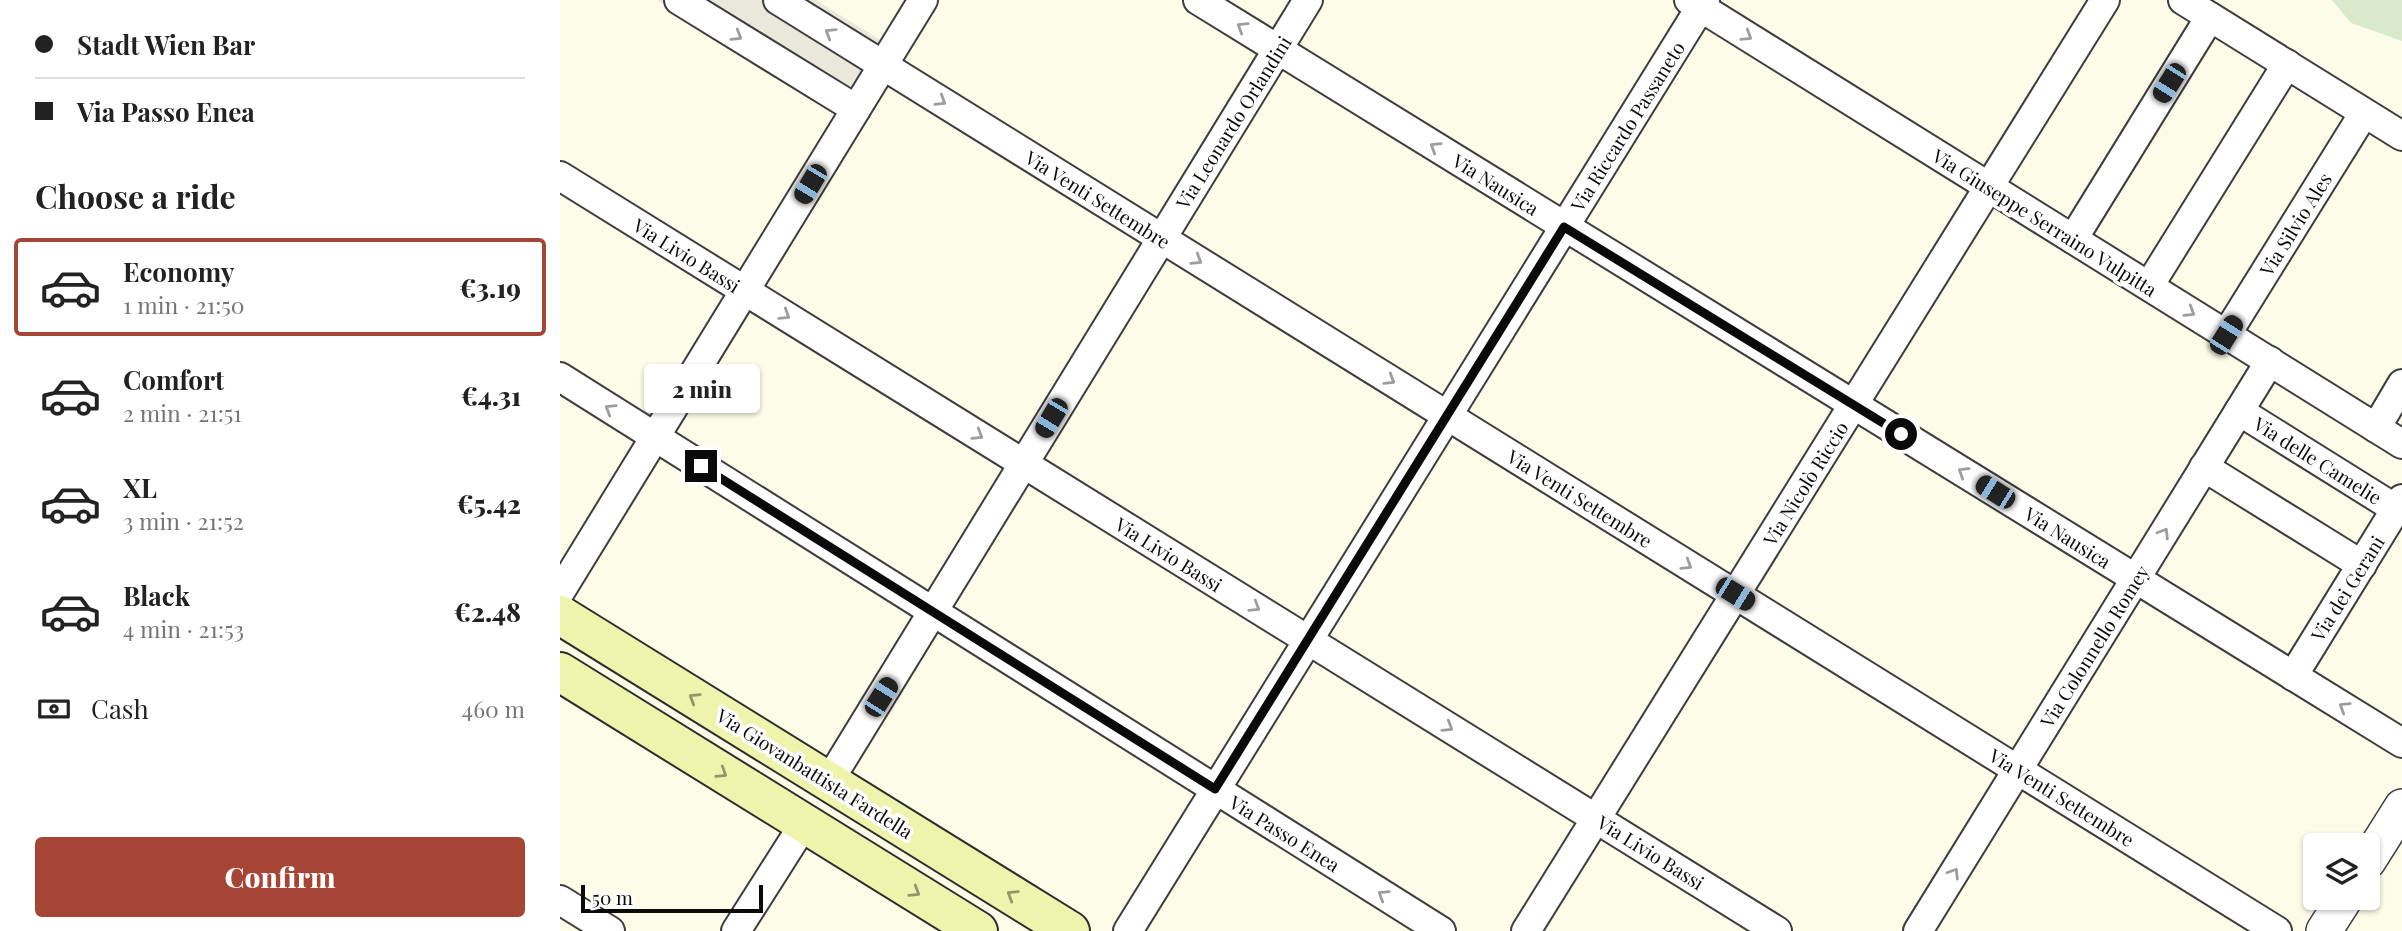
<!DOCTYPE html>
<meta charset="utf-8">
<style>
body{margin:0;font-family:"Playfair Display",serif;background:#f2f2f2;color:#222;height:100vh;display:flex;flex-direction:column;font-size:26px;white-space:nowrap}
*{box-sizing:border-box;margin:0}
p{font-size:23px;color:#767676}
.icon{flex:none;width:38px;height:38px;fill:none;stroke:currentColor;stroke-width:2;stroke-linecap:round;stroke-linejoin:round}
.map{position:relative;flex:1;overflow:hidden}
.details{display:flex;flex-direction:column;background:#fff;width:560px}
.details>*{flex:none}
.top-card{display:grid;align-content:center;height:154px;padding:0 35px;background:#fff}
.tools{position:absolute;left:1743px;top:833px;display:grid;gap:14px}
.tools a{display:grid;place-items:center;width:77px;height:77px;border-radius:7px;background:#fff;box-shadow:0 2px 5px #0004;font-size:35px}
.scale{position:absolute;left:21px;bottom:18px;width:182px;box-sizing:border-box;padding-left:7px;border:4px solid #0a0a0a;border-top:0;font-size:19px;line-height:24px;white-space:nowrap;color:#0a0a0a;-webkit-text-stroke:5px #fff;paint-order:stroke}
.end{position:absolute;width:32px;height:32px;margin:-16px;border:9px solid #0a0a0a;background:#fff;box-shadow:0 0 0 4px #fff}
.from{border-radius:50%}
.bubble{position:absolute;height:49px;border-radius:7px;background:#fff;box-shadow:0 2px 5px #0004;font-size:23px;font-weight:800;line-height:49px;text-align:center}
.car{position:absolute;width:21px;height:42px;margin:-21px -10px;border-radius:9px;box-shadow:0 0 5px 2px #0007;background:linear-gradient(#222 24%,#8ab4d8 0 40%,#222 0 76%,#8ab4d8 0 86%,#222 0)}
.top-card b{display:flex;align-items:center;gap:24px;height:66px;font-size:26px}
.top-card b+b{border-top:2px solid #e0e0e0}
.top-card i{width:18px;height:18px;background:#222}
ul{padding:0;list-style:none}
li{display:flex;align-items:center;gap:21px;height:98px;margin:0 14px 10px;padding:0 21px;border:4px solid transparent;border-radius:7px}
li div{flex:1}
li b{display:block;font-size:26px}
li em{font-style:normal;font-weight:800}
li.current{border-color:#a64436}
li>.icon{width:63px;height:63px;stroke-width:1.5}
h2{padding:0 35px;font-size:32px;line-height:84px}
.pay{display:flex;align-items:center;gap:18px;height:77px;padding:0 35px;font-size:26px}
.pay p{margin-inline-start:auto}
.primary-button{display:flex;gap:14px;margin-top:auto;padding:14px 35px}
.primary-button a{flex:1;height:80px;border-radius:7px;background:#a64436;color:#fff;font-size:28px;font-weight:800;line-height:80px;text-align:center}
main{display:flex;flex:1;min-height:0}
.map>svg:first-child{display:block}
.pitch{fill:#d8eac9}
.plaza{fill:#eae8db}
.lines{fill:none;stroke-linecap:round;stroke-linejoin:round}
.minor-casing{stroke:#3d3d3d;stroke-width:32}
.tertiary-casing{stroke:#3d3d3d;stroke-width:38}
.secondary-casing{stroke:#2c2c2c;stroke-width:42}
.minor{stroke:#fff;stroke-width:28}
.tertiary{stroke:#fff;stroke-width:35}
.secondary{stroke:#eff4ad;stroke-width:38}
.oneway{stroke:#9d9d9d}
.oneway2{stroke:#93966c}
.route{stroke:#0a0a0a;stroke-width:9}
.labels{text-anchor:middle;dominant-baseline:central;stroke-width:7;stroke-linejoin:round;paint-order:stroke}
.street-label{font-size:19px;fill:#0a0a0a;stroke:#fff}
</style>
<main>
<section class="details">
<div class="top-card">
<b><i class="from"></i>Stadt Wien Bar</b>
<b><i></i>Via Passo Enea</b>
</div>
<h2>Choose a ride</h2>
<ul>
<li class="current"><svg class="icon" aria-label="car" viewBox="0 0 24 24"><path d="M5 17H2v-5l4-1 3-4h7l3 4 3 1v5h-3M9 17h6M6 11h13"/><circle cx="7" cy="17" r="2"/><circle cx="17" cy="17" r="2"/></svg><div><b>Economy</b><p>1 min · 21:50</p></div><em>€3.19</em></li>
<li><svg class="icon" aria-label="car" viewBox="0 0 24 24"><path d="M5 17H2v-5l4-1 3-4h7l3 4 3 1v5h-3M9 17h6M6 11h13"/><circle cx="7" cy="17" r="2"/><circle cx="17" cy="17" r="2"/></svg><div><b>Comfort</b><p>2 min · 21:51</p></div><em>€4.31</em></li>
<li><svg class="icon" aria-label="car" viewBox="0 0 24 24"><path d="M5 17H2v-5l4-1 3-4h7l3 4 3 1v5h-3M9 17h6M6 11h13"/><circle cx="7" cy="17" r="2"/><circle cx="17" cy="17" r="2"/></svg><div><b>XL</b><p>3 min · 21:52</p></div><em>€5.42</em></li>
<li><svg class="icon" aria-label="car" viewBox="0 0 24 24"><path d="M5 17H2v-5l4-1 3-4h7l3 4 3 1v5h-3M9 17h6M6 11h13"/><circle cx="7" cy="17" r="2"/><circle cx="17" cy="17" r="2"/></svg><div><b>Black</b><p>4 min · 21:53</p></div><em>€2.48</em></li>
</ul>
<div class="pay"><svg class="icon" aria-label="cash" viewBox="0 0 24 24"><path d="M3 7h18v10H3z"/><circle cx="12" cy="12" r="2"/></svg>Cash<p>460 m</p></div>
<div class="primary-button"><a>Confirm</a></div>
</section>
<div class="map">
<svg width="1842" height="931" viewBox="0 0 1842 931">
<rect width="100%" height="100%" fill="#fcfce9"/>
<polygon class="pitch" points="1772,0 1842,0 1842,41 1791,23"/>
<polygon class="plaza" points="97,0 256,0 333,48 289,120"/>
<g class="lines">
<g class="minor-casing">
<g id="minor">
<polyline points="119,0 296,109"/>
<polyline points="218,0 1717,931"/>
<polyline points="638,0 1842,743"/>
<polyline points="1129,0 1842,444"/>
<polyline points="1623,0 1842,136"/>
<polyline points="0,176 1217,931"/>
<polyline points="1513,239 1650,17"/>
<polyline points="1589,286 1727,64"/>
<polyline points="1666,335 1804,113"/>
<polyline points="0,377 881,931"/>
<polyline points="1679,411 1836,509"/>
<polyline points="1816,428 1842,384"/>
<polyline points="1644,467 1802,565"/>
<polyline points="0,592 363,0"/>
<polyline points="1733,676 1842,499"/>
<polyline points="269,781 748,0"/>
<polyline points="0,900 50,931"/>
<polyline points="176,931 244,824"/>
<polyline points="568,931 1145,0"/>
<polyline points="966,931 1545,0"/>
<polyline points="1358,931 1710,361"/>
</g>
</g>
<g class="tertiary-casing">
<g id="tertiary">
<polyline points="1808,861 1842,807"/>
<polyline points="1764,931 1785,898"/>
</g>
</g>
<g class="secondary-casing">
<g id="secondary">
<polyline points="0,615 510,931"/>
<polyline points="0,672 418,931"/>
</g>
</g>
<use href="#minor" class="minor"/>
<use href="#tertiary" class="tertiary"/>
<use href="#secondary" class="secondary"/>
</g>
<defs><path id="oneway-chevron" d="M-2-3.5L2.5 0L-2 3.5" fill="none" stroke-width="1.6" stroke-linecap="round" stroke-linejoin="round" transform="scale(1.75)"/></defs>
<g class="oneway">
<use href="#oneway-chevron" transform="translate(682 27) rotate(-148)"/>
<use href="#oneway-chevron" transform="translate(270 33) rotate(-148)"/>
<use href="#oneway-chevron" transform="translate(177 36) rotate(32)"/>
<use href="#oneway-chevron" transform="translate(1187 36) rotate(32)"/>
<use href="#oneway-chevron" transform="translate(381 101) rotate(32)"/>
<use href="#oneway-chevron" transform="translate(875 147) rotate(-148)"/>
<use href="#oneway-chevron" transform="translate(637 260) rotate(32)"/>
<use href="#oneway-chevron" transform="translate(1630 312) rotate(32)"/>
<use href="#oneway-chevron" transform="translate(225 315) rotate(32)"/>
<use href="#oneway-chevron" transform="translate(830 380) rotate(32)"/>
<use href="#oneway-chevron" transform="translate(50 409) rotate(-148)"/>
<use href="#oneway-chevron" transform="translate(418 435) rotate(32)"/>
<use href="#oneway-chevron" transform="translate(1403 472) rotate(-148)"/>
<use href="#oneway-chevron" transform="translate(1604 533) rotate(-58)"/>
<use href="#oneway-chevron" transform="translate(1127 565) rotate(32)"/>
<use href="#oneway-chevron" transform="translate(695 607) rotate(32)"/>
<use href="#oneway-chevron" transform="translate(1784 707) rotate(-148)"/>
<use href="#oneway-chevron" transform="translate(888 727) rotate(32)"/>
<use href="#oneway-chevron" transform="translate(1394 873) rotate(-58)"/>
<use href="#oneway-chevron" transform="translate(823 895) rotate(-148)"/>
</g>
<g class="oneway2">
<use href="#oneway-chevron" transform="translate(134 698) rotate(-148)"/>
<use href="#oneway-chevron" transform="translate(162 773) rotate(32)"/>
<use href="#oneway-chevron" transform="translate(355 892) rotate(32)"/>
<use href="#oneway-chevron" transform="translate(452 895) rotate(-148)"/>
</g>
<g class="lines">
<polyline class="route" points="141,466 655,789 1004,227 1341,434"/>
</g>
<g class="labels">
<g class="street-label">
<text transform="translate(673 122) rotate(-58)">Via Leonardo Orlandini</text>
<text transform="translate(1067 126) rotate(-58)">Via Riccardo Passaneto</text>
<text transform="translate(936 184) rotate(32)">Via Nausica</text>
<text transform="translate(538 199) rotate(32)">Via Venti Settembre</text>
<text transform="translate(1485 222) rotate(32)">Via Giuseppe Serraino Vulpitta</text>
<text transform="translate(1735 224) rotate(-58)">Via Silvio Ales</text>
<text transform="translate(127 255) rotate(32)">Via Livio Bassi</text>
<text transform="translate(1758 460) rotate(32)">Via delle Camelie</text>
<text transform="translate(1245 483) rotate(-58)">Via Nicolò Riccio</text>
<text transform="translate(1020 498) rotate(32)">Via Venti Settembre</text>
<text transform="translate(1508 537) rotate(32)">Via Nausica</text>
<text transform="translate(609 554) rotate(32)">Via Livio Bassi</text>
<text transform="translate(1787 588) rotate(-58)">Via dei Gerani</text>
<text transform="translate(1534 646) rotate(-58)">Via Colonnello Romey</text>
<text transform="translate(255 773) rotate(32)">Via Giovanbattista Fardella</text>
<text transform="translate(1502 797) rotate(32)">Via Venti Settembre</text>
<text transform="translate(725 833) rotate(32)">Via Passo Enea</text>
<text transform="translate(1091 852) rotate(32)">Via Livio Bassi</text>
</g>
</g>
</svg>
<div class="tools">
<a><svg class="icon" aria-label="layers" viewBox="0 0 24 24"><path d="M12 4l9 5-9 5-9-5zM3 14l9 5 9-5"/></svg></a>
</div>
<div class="scale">50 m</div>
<i class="end from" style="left:1341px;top:434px"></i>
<i class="end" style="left:141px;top:466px"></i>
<div class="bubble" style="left:84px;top:364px;width:116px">2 min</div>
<i class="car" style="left:1609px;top:83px;rotate:212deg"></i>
<i class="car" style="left:250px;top:184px;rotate:211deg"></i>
<i class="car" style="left:1666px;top:335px;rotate:32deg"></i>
<i class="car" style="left:491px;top:418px;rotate:211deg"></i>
<i class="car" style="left:1435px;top:492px;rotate:302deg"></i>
<i class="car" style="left:1175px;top:594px;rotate:122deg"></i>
<i class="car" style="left:321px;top:697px;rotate:32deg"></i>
</div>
</main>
